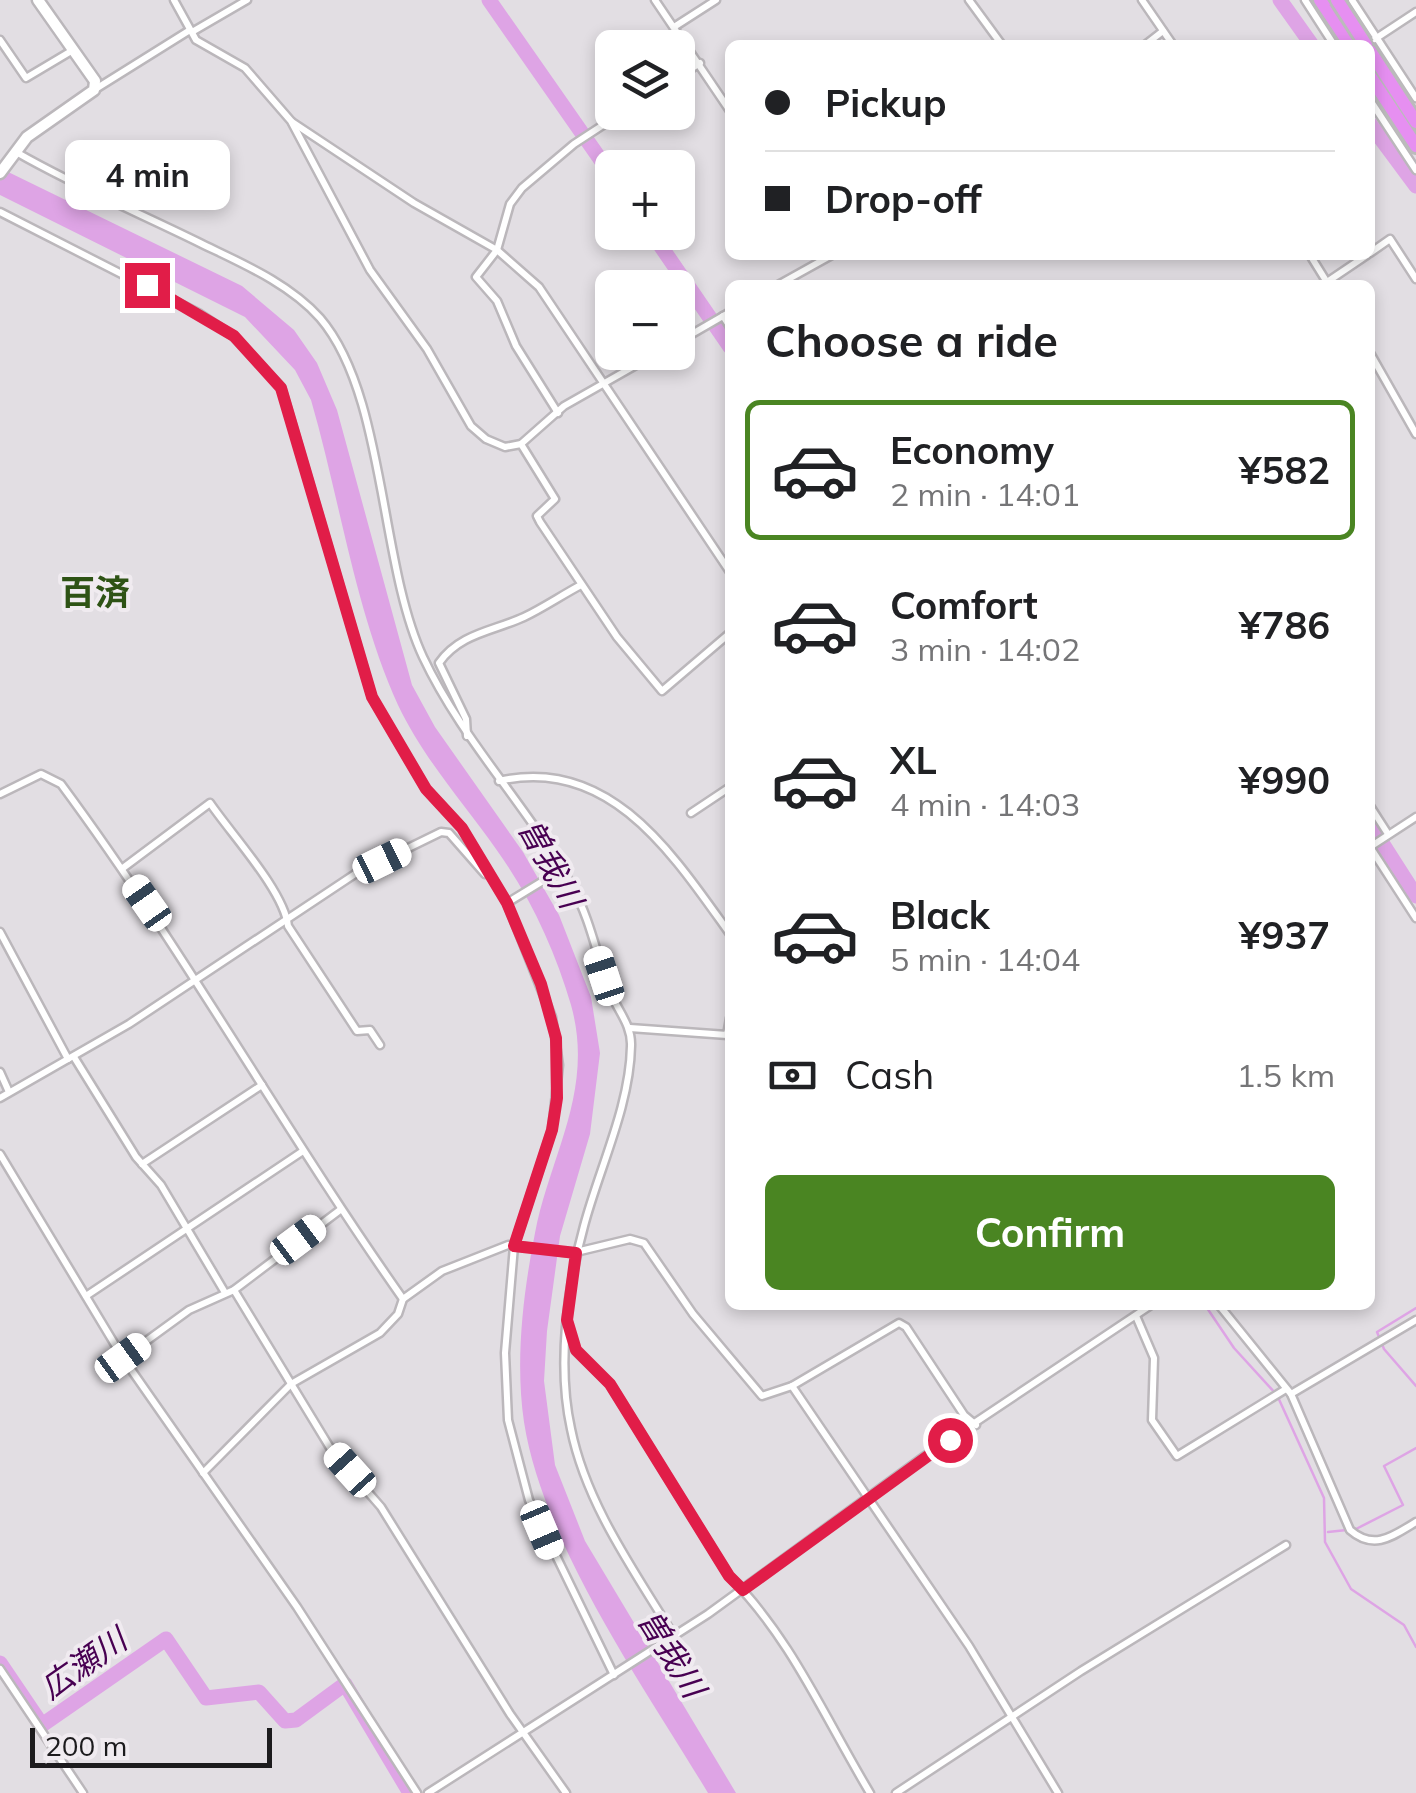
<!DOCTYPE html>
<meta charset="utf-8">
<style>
body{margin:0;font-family:Mulish,"Noto Sans JP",sans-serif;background:#f6f6f6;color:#202124;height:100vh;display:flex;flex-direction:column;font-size:38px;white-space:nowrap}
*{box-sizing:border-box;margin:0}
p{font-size:32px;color:#757577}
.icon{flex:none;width:55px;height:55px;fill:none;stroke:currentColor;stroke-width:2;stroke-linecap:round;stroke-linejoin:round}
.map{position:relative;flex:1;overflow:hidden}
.side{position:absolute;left:725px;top:280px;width:650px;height:1030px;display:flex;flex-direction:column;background:#fff;border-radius:15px;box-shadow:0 5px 15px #0003}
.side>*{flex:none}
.top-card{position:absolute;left:725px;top:40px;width:650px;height:220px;border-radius:15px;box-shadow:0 5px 15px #0003;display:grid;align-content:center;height:220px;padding:0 40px;background:#fff}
.tools{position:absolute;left:595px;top:30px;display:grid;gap:20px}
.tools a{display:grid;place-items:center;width:100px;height:100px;border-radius:15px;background:#fff;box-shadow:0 5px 15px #0003;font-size:50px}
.scale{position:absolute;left:30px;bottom:25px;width:242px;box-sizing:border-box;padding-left:10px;border:5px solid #1c1b1d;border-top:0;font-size:28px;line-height:35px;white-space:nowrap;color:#1c1b1d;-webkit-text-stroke:8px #f0ebf0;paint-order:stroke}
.end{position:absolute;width:45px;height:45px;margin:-22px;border:12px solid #e11d48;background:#fff;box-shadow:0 0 0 5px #fff}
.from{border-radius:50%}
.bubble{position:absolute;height:70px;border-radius:15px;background:#fff;box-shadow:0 5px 15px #0003;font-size:32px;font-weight:700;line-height:70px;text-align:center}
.car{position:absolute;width:30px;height:60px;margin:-30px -15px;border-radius:12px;box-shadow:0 0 8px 2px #0007;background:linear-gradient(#fff 24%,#345 0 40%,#fff 0 76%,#345 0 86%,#fff 0)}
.top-card b{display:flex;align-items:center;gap:35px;height:95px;font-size:38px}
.top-card b+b{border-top:2px solid #e0e0e0}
.top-card i{width:25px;height:25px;background:#202124}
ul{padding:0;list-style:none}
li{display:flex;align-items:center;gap:30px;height:140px;margin:0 20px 15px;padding:0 20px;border:5px solid transparent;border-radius:15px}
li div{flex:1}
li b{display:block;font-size:38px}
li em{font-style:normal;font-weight:700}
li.on{border-color:#4a8522}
li>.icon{width:90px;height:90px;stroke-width:1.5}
h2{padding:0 40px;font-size:45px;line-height:120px}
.pay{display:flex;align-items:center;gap:25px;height:110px;padding:0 40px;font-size:38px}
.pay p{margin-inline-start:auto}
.action{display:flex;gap:20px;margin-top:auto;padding:20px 40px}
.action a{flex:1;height:115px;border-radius:15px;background:#4a8522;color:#fff;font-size:40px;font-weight:700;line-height:115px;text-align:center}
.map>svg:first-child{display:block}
.water{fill:#dea4e5}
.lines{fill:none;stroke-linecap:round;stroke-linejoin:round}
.stream{stroke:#dea4e5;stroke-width:2.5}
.river{stroke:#dea4e5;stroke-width:15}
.minor-casing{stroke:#bbb7bb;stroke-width:11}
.secondary-casing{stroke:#bbb7bb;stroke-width:15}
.motorway-casing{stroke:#bbb;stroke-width:18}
.minor{stroke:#fff;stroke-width:6}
.secondary{stroke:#fff;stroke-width:10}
.motorway{stroke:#e68ff1;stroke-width:12}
.motorway-bridge-casing{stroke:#bbb;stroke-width:18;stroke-linecap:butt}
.motorway-bridge{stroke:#e68ff1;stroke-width:12}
.route{stroke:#e11d48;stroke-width:12}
.labels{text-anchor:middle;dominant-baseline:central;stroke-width:8;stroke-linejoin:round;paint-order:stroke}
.water-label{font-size:32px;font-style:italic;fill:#480052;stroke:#f0ebf0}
.quarter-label{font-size:35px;font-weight:bold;fill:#2e5315;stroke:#f0ebf0}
</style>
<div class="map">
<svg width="1416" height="1793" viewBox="0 0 1416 1793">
<rect width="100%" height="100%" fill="#e2dee3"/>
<path class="water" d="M0,168L242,286L294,330L317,363L337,410L412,685L435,727L523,852L559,915L591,997L600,1053L590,1134L560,1236L547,1331L544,1381L555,1465L585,1541L736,1793H708C644,1687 543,1544 524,1422C515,1361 523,1294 535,1233C550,1155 595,1090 571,1005C555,950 530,896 496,849C463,802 423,758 398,705C355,610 340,500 311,400L295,370L245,317L0,195Z"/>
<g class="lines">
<g class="stream">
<polyline points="1205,1305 1234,1348 1277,1395 1324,1498 1325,1542 1351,1589 1404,1625 1416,1647"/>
<polyline points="1416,1308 1377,1332 1384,1349 1416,1386"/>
<polyline points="1328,1532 1356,1529 1403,1505 1384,1466 1416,1448"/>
</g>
<g class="river">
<polyline points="489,0 612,176"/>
<polyline points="1280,0 1312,45"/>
<polyline points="1370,124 1416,186"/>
<polyline points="651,232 730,347"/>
<polyline points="1370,824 1416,896"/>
<polyline points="0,1663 42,1725 166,1639 206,1698 259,1692 285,1721 296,1720 345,1684 410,1793"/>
</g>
<g class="minor-casing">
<g id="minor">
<polyline points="174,0 196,40 245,68 291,121 370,270 427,349 471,426 486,439 505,447 521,444 564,406 659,352"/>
<polyline points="655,0 730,111"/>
<polyline points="969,0 1002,45"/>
<polyline points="1142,0 1173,45"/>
<polyline points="1305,0 1334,45"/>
<polyline points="1352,0 1416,98"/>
<polyline points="674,27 716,0"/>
<polyline points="192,32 247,0"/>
<polyline points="1375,39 1416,12"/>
<polyline points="0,40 26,78 73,50"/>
<polyline points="1145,45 1163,31"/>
<polyline points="678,77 700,63"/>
<polyline points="94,90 190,30"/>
<polyline points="1370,100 1416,170"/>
<polyline points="292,122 414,203 497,250 539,287 730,572"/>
<path d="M16,152C75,186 139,213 200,243C241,263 289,283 320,318C386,395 379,563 423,657C463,742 529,807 573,888C590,919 597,956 609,989C616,1009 632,1024 631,1046C630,1106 599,1169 584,1226C567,1288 557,1366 571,1429C586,1504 635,1572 674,1636"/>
<polyline points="0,212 200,314 233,336 281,387 372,697 426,789 462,828 507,903 552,1017 559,1065 552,1130 514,1246 505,1353 508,1420 529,1500 614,1675"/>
<polyline points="1370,253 1390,239 1416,279"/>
<polyline points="1310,255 1328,284"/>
<polyline points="1327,282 1367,255"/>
<polyline points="778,285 832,255"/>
<polyline points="723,316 730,327"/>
<polyline points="678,342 730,312"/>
<polyline points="1370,353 1416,434"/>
<polyline points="558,413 516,346 497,301 476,277 497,250 510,204 522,188 574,144 623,112"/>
<polyline points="521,444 555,499 537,516 540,522 617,637 662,691 730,633"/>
<path d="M467,736L466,719L439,663C460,633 494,631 524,617C543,608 562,595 581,585"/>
<path d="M499,781C610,755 674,856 730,934"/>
<path d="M0,794L41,774L61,784C184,950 284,1130 403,1299"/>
<polyline points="1370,806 1388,834"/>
<polyline points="691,813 730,787"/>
<polyline points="1370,847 1416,918"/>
<polyline points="1370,847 1416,817"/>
<path d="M123,868L210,803C231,834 284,891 288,926L357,1031L370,1030L380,1045"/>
<polyline points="507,903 561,870"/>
<polyline points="0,932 68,1059"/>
<polyline points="630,1028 727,1035 730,1018"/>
<polyline points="74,1057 136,1157 161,1185 224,1291"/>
<polyline points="0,1072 9,1092"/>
<polyline points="0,1098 129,1024 355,874 441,832 449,833 485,874"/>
<polyline points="0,1154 123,1358 297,1607 417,1793"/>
<polyline points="142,1164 262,1085"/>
<polyline points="234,1290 332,1451 381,1507 510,1714 566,1793"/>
<polyline points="86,1296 303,1151"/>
<path d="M1219,1305L1291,1394L1350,1530C1374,1551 1393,1536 1416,1522"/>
<polyline points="1136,1316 1154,1358 1152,1420 1177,1456 1286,1389"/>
<path d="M571,1335L576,1351L610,1384L729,1576C790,1636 826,1720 870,1793"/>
<polyline points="123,1358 189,1310 234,1290 340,1210"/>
<polyline points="792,1386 969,1646 1058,1793"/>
<polyline points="1291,1394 1416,1320"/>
<polyline points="203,1473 291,1384 380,1333 398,1314 403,1299 442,1271 508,1245 572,1253 630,1239 644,1243 693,1314 762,1396 792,1386 899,1323 906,1327 964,1415 976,1425"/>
<polyline points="0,1669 83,1793"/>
<polyline points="428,1793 708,1614 925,1456 1151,1305"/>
<polyline points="896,1793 1081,1671 1286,1545"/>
</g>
</g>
<g class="secondary-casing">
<polyline id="secondary" points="0,173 27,137 94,90 95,81 38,0"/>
</g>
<g class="motorway-casing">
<g id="motorway">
<polyline points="1320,0 1350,45"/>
<polyline points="1370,51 1416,122"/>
<polyline points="1370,76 1416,146"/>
</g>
</g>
<use href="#minor" class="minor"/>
<use href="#secondary" class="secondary"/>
<use href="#motorway" class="motorway"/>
<g class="motorway-bridge-casing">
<polyline id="motorway-bridge" points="1337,0 1366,45"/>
</g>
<use href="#motorway-bridge" class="motorway-bridge"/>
</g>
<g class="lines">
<polyline class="route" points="147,285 234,336 281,388 372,697 426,789 462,828 507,903 541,984 556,1038 557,1098 552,1130 514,1246 576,1253 567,1320 576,1350 610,1384 729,1576 743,1590 950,1440"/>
</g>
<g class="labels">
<g class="water-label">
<text transform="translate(551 863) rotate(61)">曽我川</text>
<text transform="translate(672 1653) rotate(58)">曽我川</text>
<text transform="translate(83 1663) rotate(-35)">広瀬川</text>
</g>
<g class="quarter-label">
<text x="95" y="592">百済</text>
</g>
</g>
</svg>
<div class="tools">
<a><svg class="icon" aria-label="layers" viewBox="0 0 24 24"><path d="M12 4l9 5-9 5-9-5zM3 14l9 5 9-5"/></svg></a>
<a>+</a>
<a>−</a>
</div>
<div class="scale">200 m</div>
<i class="end from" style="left:950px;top:1440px"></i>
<i class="end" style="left:147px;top:285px"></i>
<div class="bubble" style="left:65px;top:140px;width:165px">4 min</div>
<i class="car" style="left:382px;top:861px;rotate:64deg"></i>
<i class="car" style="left:147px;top:903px;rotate:325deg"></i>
<i class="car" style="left:604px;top:976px;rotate:342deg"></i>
<i class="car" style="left:298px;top:1240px;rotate:53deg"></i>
<i class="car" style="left:123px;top:1358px;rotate:54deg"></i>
<i class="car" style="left:350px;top:1470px;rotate:318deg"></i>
<i class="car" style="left:542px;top:1530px;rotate:157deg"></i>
<div class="top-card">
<b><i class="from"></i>Pickup</b>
<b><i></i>Drop-off</b>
</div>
<section class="side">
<h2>Choose a ride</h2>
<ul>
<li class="on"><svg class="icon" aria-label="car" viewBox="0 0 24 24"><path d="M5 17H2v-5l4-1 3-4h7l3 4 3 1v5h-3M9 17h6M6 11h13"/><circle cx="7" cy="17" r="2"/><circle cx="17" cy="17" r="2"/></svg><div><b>Economy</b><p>2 min · 14:01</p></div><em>¥582</em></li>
<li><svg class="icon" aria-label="car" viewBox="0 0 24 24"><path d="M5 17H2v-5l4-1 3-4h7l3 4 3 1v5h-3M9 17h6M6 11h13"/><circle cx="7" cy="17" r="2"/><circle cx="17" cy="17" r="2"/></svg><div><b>Comfort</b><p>3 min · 14:02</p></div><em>¥786</em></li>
<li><svg class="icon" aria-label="car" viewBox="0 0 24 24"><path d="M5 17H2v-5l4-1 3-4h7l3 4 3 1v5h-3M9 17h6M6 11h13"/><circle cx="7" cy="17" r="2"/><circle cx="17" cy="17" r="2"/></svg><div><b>XL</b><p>4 min · 14:03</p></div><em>¥990</em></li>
<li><svg class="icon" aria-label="car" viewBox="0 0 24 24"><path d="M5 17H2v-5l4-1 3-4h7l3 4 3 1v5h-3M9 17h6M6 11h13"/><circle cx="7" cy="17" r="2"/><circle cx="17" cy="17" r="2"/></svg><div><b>Black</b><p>5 min · 14:04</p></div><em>¥937</em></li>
</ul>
<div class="pay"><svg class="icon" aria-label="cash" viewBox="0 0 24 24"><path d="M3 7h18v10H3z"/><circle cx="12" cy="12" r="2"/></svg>Cash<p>1.5 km</p></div>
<div class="action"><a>Confirm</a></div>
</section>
</div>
